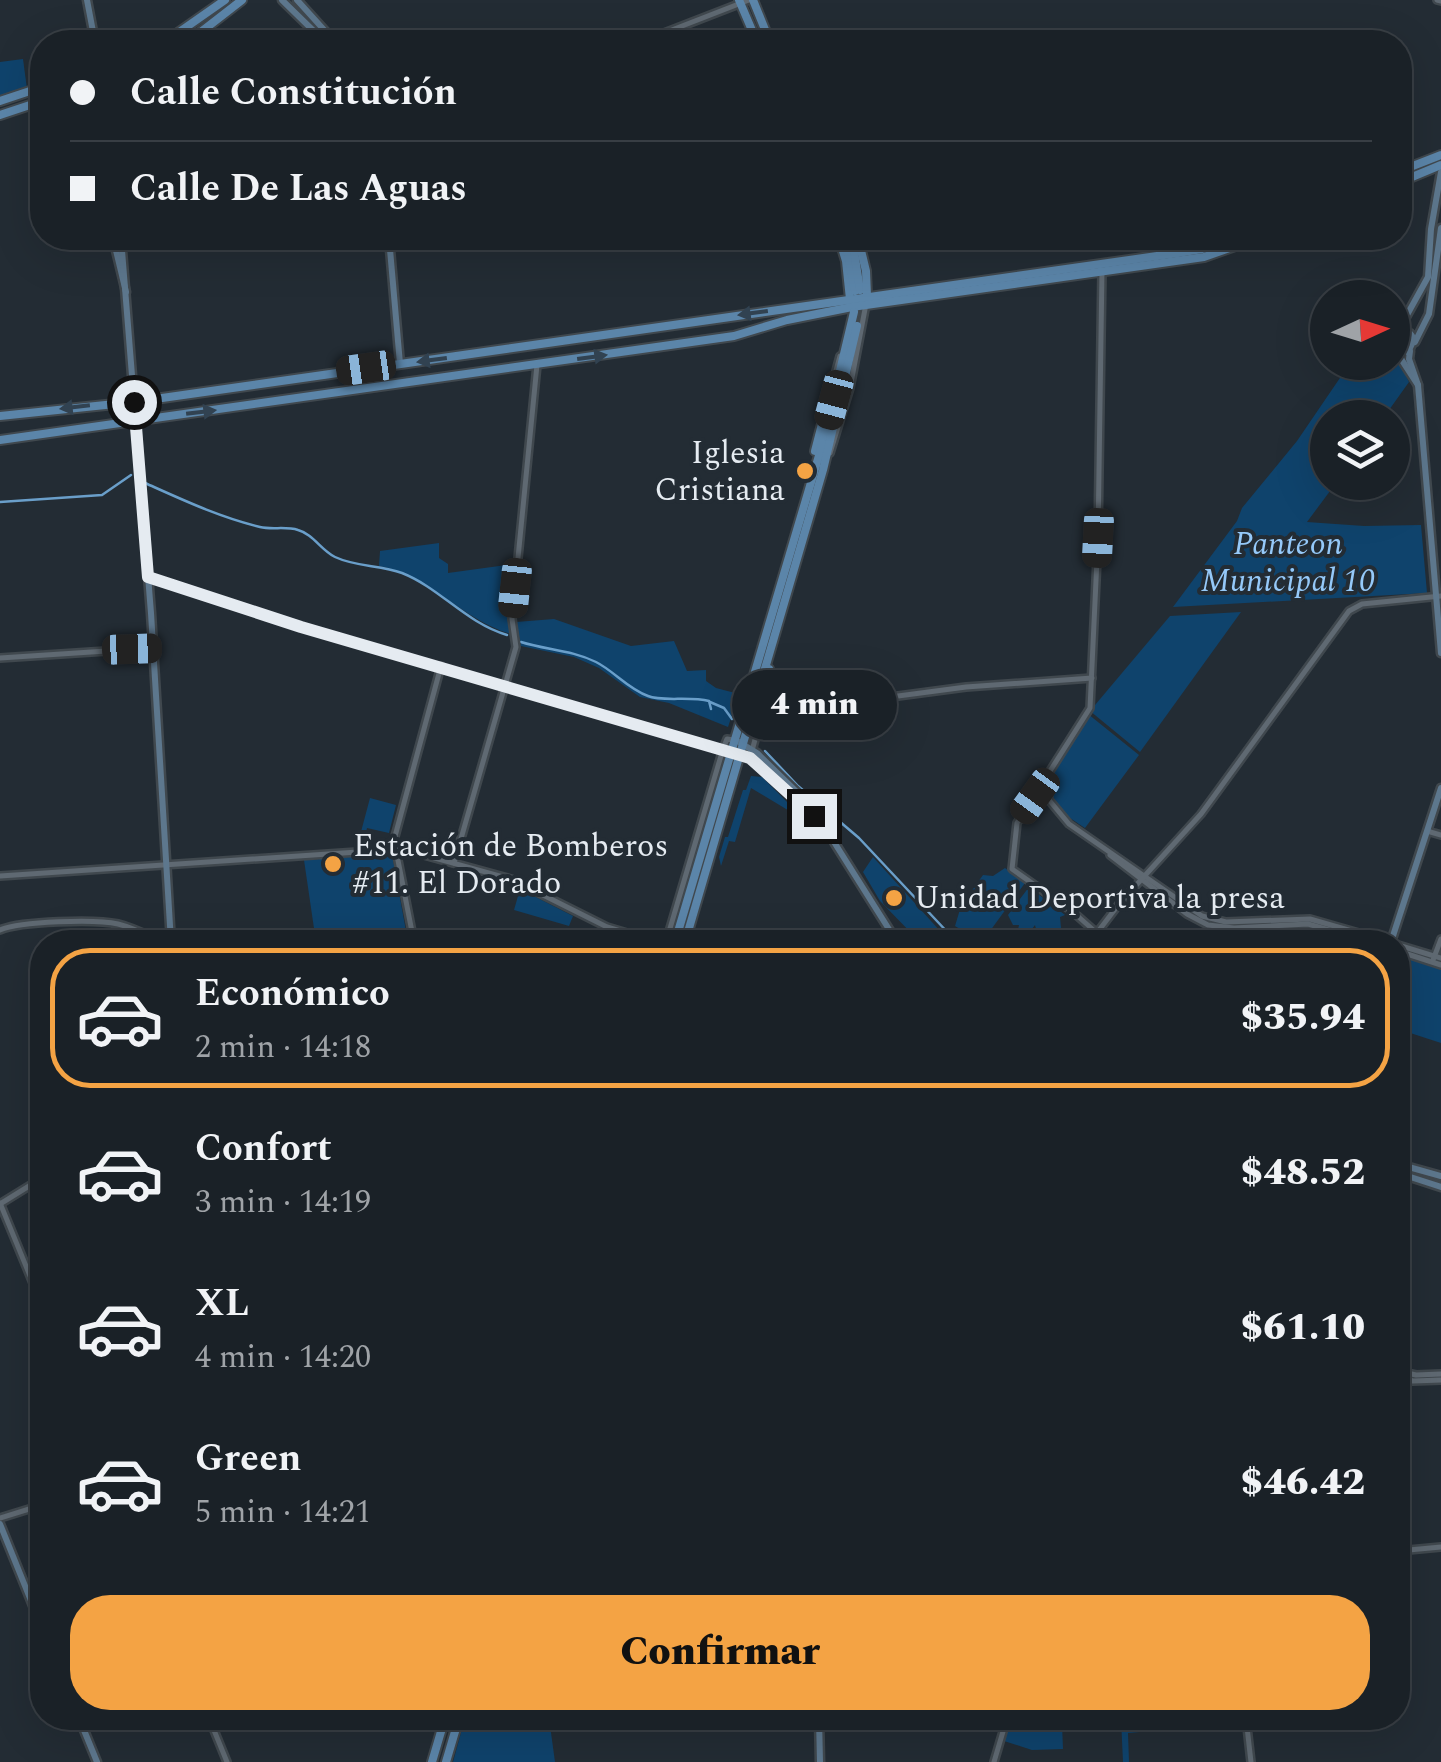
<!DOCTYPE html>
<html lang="es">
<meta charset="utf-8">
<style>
body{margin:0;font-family:Spectral,serif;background:#272e33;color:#f1f3f6;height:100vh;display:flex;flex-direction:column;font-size:38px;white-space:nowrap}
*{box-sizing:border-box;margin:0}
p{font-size:32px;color:#9fa3a7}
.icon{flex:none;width:55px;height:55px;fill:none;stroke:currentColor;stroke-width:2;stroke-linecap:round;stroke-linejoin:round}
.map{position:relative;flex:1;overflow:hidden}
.panel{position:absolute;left:30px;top:930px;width:1380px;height:800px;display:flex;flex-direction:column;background:#1a2127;border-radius:40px;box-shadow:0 10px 40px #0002,0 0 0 2px #383e44}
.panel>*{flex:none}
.banner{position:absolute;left:30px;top:30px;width:1382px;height:220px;border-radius:40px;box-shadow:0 10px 40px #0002,0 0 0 2px #383e44;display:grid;align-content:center;height:220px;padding:0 40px;background:#1a2127}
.needle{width:65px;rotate:86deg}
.controls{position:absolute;left:1310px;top:280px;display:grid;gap:20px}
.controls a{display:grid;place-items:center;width:100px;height:100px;border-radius:50%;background:#1a2127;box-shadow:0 10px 40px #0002,0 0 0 2px #383e44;font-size:50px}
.end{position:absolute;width:45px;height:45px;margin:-22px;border:12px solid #e5ebf1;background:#111;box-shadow:0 0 0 5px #111}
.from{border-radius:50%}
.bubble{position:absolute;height:70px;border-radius:35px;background:#1a2127;box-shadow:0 10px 40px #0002,0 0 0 2px #383e44;font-size:32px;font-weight:800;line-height:70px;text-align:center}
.car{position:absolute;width:30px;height:60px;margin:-30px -15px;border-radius:12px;box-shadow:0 0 8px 2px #0007;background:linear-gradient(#222 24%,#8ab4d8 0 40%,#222 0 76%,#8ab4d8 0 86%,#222 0)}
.banner b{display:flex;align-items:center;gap:35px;height:95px;font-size:38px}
.banner b+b{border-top:2px solid #383e44}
.banner i{width:25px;height:25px;background:#f1f3f6}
ul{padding:18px 0 0;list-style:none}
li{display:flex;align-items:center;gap:30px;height:140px;margin:0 20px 15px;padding:0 20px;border:5px solid transparent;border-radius:40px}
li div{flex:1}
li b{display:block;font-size:38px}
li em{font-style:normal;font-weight:800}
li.selected{border-color:#f4a344}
li>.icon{width:90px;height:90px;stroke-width:1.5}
.action{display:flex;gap:20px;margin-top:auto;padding:20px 40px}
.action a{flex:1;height:115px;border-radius:40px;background:#f4a344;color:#111;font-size:40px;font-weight:800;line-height:115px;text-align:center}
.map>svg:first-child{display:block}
.green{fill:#0f436c}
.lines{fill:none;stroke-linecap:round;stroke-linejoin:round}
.stream{stroke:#6a9fca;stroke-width:2.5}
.tertiary-casing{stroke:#40484e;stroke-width:10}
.secondary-casing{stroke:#40484e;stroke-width:11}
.primary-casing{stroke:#40484e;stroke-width:12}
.tertiary{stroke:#5f6972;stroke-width:5}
.secondary{stroke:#5d778d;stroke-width:6}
.primary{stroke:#5b85a9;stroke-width:8}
.oneway{fill:#314251}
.route{stroke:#e5ebf1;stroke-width:12}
.poi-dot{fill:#f4a344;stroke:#232c34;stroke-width:4}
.labels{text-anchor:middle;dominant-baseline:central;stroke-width:8;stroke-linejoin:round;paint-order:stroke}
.poi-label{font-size:32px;fill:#e5ebf1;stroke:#232c34;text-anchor:start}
.park-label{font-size:32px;font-style:italic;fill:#95c9f9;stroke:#232c34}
</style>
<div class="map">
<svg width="1441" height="1762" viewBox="0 0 1441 1762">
<rect width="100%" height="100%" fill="#232c34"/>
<g class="green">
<polygon points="23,59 27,89 0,98 0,62"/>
<polygon points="1393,358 1400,363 1409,382 1384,417 1328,418 1328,482 1336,483 1307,522 1364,526 1421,525 1427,593 1173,607 1237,521 1242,508 1297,441 1344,372 1353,371 1359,363 1392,362"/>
<path d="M439,543V558L448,564V573L513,564L508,620L511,634C462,620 429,575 379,566L380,551Z"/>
<polygon points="1241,612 1140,752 1090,711 1170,616"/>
<polygon points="554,619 631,646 674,641 687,671 706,670 706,681 716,688 739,694 728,727 669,703 640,697 599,668 574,657 521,646 516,622"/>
<path d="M1088,714L1139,755L1085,828C1067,816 1049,806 1049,782Z"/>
<polygon points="751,776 762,777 797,812 796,815 751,788 735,842 729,841 721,866 719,857 725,837 728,837 743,790 746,790"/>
<polygon points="370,798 396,805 389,833 367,828 364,843 358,843"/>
<polygon points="392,854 408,942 316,942 304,860"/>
<polygon points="873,857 950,942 920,942 880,901 863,872"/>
<polygon points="1005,868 1025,883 982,942 955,926 961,906 983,875 993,876"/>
<polygon points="1029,887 1065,915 1060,917 1061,928 1036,929 1035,925 1032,929 1018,930 1019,925 1013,925 1008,915"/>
<polygon points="520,889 573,916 569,926 514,910"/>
<polygon points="1398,953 1441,967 1441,1043 1398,1029"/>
<polygon points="465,1718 549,1718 555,1762 453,1762"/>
<polygon points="1012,1718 1039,1726 1062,1724 1063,1749 1032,1750 1004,1741"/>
<polygon points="1162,1718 1163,1730 1128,1733 1129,1762 1123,1762 1121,1719"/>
</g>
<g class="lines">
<g class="stream">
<path d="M145,483C183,500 219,517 260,527C272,530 286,526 298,530C313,534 321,550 335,557C356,567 380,565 402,573C440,588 466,623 507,635"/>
<polyline points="0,502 102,495 131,475"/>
<path d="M521,642C546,650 572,650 596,662C614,671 628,689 648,696C661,702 690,696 709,701L711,709"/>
<polyline points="710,702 724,708 732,719"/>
<polyline points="765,751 798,786 859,838 951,936"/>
</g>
<g class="tertiary-casing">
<g id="tertiary">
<polyline points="1437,0 1441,1"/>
<polyline points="641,42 749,0"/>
<polyline points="1102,270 1098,538 1090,708 1017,823 1012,869 1073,912 1107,942"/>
<polyline points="822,422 840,356"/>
<polyline points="830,453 850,388 866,304"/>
<polyline points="148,577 301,627 731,752"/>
<polyline points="0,658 152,648"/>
<polyline points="750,758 762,714 966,687 1092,678"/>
<polyline points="1047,782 1049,800 1069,824 1202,916 1226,922 1310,919 1390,942"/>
<polyline points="1427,831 1441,835"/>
<polyline points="1110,855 1187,914 1208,925 1234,928 1308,924 1371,942"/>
<polyline points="454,863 516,647 512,619 537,365"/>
<polyline points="0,876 402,849 511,879 607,927 657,942"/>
<path d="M0,930C20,921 96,919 118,924C134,928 147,935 162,942"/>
<polyline points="414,942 394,840 441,666"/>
<polyline points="666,942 723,749 727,739 734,740"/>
<polyline points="1090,942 1119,904 1201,814 1349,611 1362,604 1441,596"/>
<polyline points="1398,945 1441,958"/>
<polyline points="1398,951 1441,965"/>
<polyline points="1433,960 1441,939"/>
<polyline points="0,1203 42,1305"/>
<polyline points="0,1204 42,1178"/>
<polyline points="1398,1371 1416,1375 1441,1374"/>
<polyline points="1398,1377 1413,1381 1441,1380"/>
<polyline points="0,1518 42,1505"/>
<polyline points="1398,1551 1441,1547"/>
<polyline points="209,1718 227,1762"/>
<polyline points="1020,1718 1041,1722 1041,1718"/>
<polyline points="1246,1718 1251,1762"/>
<polyline points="994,1762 1007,1718"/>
</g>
</g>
<g class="secondary-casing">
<g id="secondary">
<polyline points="87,0 95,42"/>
<polyline points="282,0 325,42"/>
<polyline points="297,0 335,42"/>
<polyline points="113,238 126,292"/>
<polyline points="121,238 151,613 171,942"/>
<polyline points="389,238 400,364"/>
<polyline points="1397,333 1428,277 1431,229 1441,172"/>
<path d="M1392,339C1398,328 1410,328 1414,340L1408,352L1396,350"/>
<polyline points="1415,342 1429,314 1441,228"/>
<polyline points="1392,345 1418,385"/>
<polyline points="1410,351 1409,359 1418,385 1441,653"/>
<polyline points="739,742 757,753 812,807 897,942"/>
<polyline points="735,753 756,762 818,819"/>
<polyline points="1391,942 1441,788"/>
<polyline points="1398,1164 1441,1176"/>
<polyline points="1398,1173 1441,1187"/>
<polyline points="0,1524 42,1628"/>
<polyline points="79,1718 97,1762"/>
<polyline points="819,1718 820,1762"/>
</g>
</g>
<g class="primary-casing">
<g id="primary">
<polyline points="739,0 757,42"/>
<polyline points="753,0 770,42"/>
<polyline points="165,42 225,0"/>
<polyline points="188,42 242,0"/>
<polyline points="0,101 42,87"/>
<polyline points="0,115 42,101"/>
<polyline points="1400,171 1441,155"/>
<polyline points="1400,182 1441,165"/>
<polyline points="839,238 846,261 850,299"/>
<polyline points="845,238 855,291"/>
<polyline points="852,238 860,290"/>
<polyline points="858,238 866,271 867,296"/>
<polyline points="0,416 134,402 1178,253 1202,249 1233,238"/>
<polyline points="0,440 734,336 787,320 852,307 1204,257 1258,238"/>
<polyline points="815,451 822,424"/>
<polyline points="762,714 769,669"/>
<polyline points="675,942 823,442 854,312"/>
<polyline points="685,942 823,470 857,326"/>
<polyline points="432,1762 445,1718"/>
<polyline points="446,1762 459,1718"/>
</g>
</g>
<use href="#tertiary" class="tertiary"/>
<use href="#secondary" class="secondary"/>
<use href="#primary" class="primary"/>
</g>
<defs><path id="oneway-solid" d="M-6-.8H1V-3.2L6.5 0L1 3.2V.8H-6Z" transform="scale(2.5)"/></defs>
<g class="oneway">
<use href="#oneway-solid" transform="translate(753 313) rotate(172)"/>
<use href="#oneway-solid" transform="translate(592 357) rotate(-8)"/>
<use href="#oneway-solid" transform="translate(432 360) rotate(172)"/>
<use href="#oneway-solid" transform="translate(75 407) rotate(173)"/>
<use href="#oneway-solid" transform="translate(201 412) rotate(-7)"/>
</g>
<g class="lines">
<polyline class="route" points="134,402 148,577 301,627 750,758 814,816"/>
</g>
<g class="poi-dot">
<circle cx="805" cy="471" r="10"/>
<circle cx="333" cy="864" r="10"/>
<circle cx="894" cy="898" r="10"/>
</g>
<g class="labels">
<g class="poi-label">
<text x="785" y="453" text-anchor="end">Iglesia<tspan x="785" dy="37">Cristiana</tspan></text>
<text x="353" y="846">Estación de Bomberos<tspan x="353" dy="37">#11. El Dorado</tspan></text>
<text x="914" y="898">Unidad Deportiva la presa</text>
</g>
<g class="park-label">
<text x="1288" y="544">Panteon<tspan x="1288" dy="37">Municipal 10</tspan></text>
</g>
</g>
</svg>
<div class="controls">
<a><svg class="needle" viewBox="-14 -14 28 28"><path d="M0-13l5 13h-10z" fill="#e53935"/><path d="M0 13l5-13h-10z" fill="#9fa3a7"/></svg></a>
<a><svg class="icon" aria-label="layers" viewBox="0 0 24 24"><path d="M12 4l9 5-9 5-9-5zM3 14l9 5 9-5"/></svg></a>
</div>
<i class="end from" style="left:134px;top:402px"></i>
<i class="end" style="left:814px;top:816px"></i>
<div class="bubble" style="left:732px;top:670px;width:165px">4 min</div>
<i class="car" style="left:366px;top:368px;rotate:262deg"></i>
<i class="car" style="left:834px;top:400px;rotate:195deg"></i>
<i class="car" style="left:1098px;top:538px;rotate:183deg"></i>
<i class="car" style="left:515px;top:588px;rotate:186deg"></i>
<i class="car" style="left:132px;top:649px;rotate:88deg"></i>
<i class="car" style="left:1035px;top:796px;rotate:216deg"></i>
<div class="banner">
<b><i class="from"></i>Calle Constitución</b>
<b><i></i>Calle De Las Aguas</b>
</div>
<section class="panel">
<ul>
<li class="selected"><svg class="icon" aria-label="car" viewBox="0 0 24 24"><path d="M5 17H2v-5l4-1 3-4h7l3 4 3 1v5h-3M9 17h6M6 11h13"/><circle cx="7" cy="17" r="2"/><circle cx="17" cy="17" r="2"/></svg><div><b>Económico</b><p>2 min · 14:18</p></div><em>$35.94</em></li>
<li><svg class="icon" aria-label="car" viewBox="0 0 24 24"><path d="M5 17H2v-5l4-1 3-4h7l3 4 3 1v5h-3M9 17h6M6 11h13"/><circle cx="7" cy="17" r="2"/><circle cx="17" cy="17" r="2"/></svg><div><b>Confort</b><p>3 min · 14:19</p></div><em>$48.52</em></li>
<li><svg class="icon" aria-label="car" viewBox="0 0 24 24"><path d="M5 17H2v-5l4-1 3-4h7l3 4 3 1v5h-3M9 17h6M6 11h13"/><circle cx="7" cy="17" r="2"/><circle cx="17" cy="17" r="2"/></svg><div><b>XL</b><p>4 min · 14:20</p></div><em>$61.10</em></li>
<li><svg class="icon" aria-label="car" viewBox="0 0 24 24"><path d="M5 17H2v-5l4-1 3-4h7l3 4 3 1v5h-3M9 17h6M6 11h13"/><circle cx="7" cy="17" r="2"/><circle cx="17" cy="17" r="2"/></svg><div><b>Green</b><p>5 min · 14:21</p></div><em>$46.42</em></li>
</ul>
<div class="action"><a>Confirmar</a></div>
</section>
</div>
